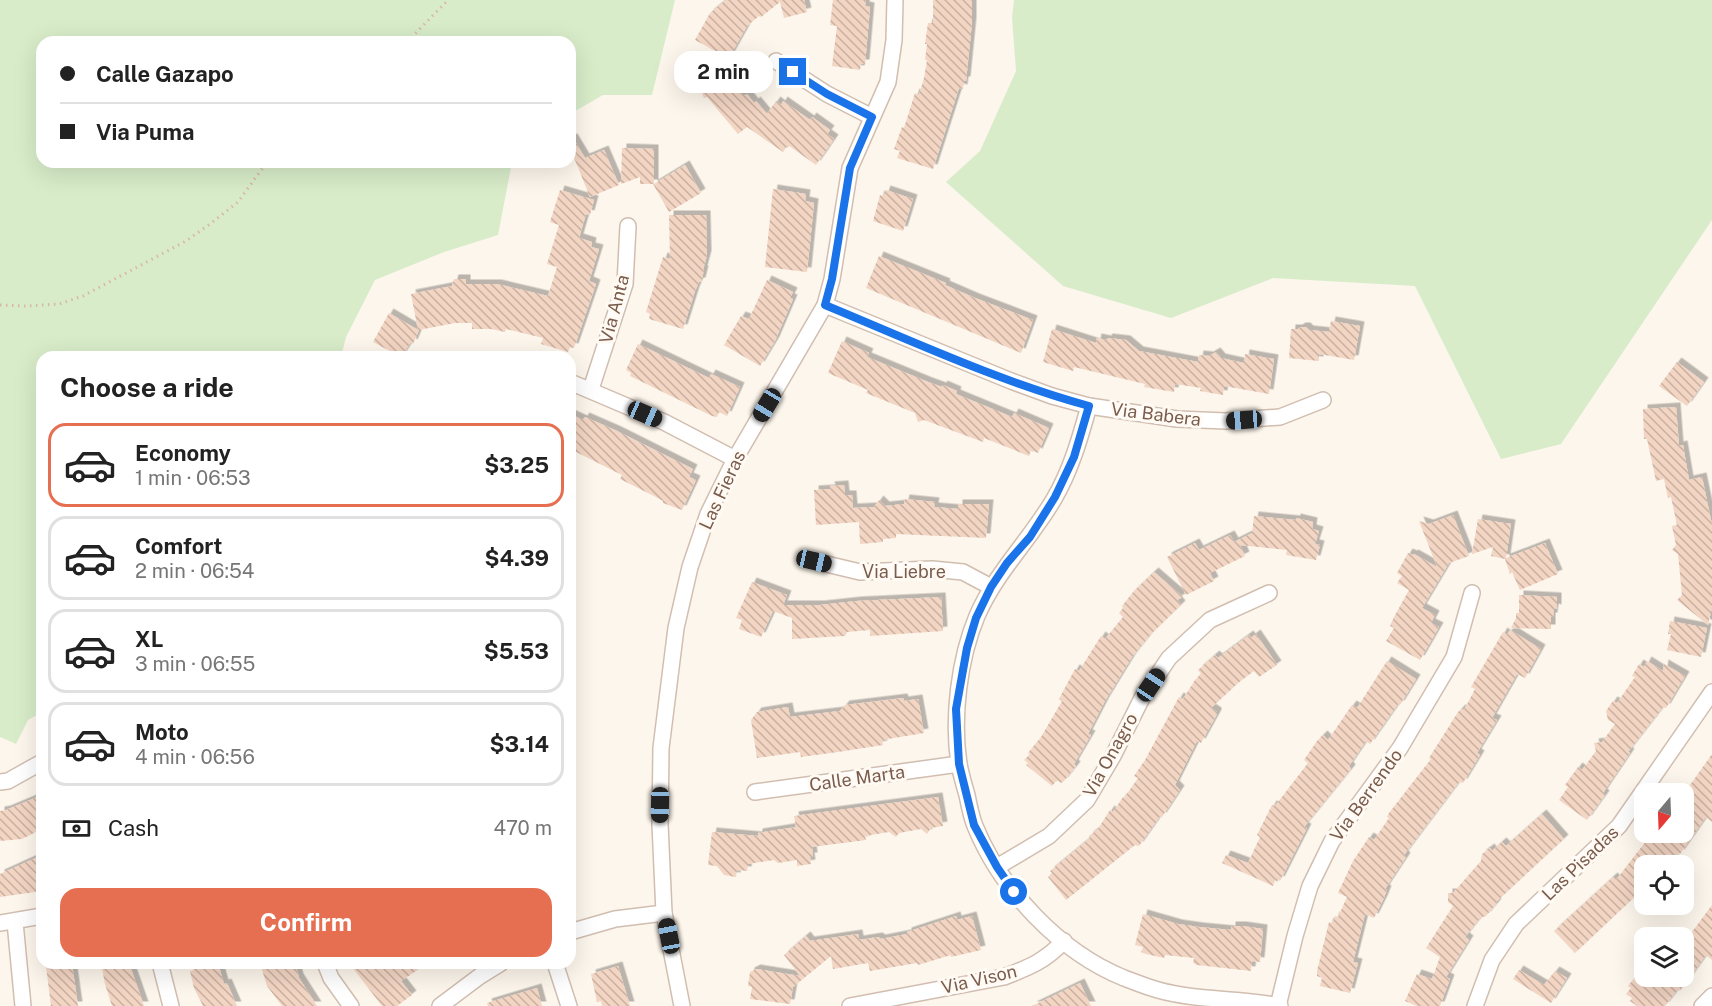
<!DOCTYPE html>
<meta charset="utf-8">
<style>
body{margin:0;font-family:"Public Sans",sans-serif;background:#f6f6f6;color:#222;height:100vh;display:flex;flex-direction:column;font-size:22px;white-space:nowrap}
*{box-sizing:border-box;margin:0}
p{font-size:20px;color:#767676}
.icon{flex:none;width:33px;height:33px;fill:none;stroke:currentColor;stroke-width:2;stroke-linecap:round;stroke-linejoin:round}
.map{position:relative;flex:1;overflow:hidden}
.sheet{position:absolute;left:36px;top:351px;width:540px;height:618px;display:flex;flex-direction:column;background:#fff;border-radius:18px;box-shadow:0 6px 24px #0002}
.sheet>*{flex:none}
.guide{position:absolute;left:36px;top:36px;width:540px;height:132px;border-radius:18px;box-shadow:0 6px 24px #0002;display:grid;align-content:center;height:132px;padding:0 24px;background:#fff}
.needle{width:39px;rotate:199deg}
.fabs{position:absolute;left:1634px;top:783px;display:grid;gap:12px}
.fabs a{display:grid;place-items:center;width:60px;height:60px;border-radius:12px;background:#fff;box-shadow:0 6px 24px #0002;font-size:30px}
.end{position:absolute;width:27px;height:27px;margin:-14px;border:8px solid #1a73e8;background:#fff;box-shadow:0 0 0 3px #fff}
.from{border-radius:50%}
.bubble{position:absolute;height:42px;border-radius:18px;background:#fff;box-shadow:0 6px 24px #0002;font-size:20px;font-weight:700;line-height:42px;text-align:center}
.car{position:absolute;width:18px;height:36px;margin:-18px -9px;border-radius:8px;box-shadow:0 0 4px 2px #0007;background:linear-gradient(#222 24%,#8ab4d8 0 40%,#222 0 76%,#8ab4d8 0 86%,#222 0)}
.guide b{display:flex;align-items:center;gap:21px;height:57px;font-size:22px}
.guide b+b{border-top:2px solid #e0e0e0}
.guide i{width:15px;height:15px;background:#222}
ul{padding:0;list-style:none}
li{display:flex;align-items:center;gap:18px;height:84px;margin:0 12px 9px;padding:0 12px;border:3px solid #e0e0e0;border-radius:18px}
li div{flex:1}
li b{display:block;font-size:22px}
li em{font-style:normal;font-weight:700}
li.on{border-color:#e76f51}
li>.icon{width:54px;height:54px;stroke-width:1.5}
h2{padding:0 24px;font-size:27px;line-height:72px}
.pay{display:flex;align-items:center;gap:15px;height:66px;padding:0 24px;font-size:22px}
.pay p{margin-inline-start:auto}
.action{display:flex;gap:12px;margin-top:auto;padding:12px 24px}
.action a{flex:1;height:69px;border-radius:18px;background:#e76f51;color:#fff;font-size:24px;font-weight:700;line-height:69px;text-align:center}
.map>svg:first-child{display:block}
.park{fill:#d8ecc9}
.building{fill:url(#building-back-hatch);filter:url(#shadow)}
.lines{fill:none;stroke-linecap:round;stroke-linejoin:round}
.minor-casing{stroke:#d1beb0;stroke-width:18}
.path{stroke:#d9b8a5;stroke-width:3;stroke-dasharray:1.5 4.5;stroke-linecap:butt}
.minor{stroke:#fff;stroke-width:15}
.route{stroke:#1a73e8;stroke-width:8}
.labels{text-anchor:middle;dominant-baseline:central;stroke-width:6;stroke-linejoin:round;paint-order:stroke}
.street-label{font-size:18px;fill:#7a5c4d;stroke:#fffaf3}
</style>
<div class="map">
<svg width="1712" height="1006" viewBox="0 0 1712 1006">
<defs>
<pattern id="building-back-hatch" width="6" height="6" patternUnits="userSpaceOnUse" patternTransform="scale(1.5)"><rect width="6" height="6" fill="#f3d5c3"/><path d="M-1 5l2 2M0 0l6 6M5-1l2 2" fill="none" stroke="#cab0a1"/></pattern>
<filter id="shadow"><feDropShadow dx="4.5" dy="-4.5" stdDeviation="0" flood-color="#0004"/></filter>
</defs>
<rect width="100%" height="100%" fill="#fdf6ec"/>
<g class="park">
<polygon points="0,0 675,0 652,95 603,95 570,114 570,42 42,42 42,162 512,162 498,235 444,252 375,280 346,337 341,357 42,357 42,712 28,720 16,744 0,737"/>
<polygon points="1014,0 1712,0 1712,220 1561,444 1501,459 1415,286 1273,278 1171,318 1063,286 946,182 980,151 1016,71 1012,17"/>
</g>
<g class="building">
<polygon points="726,0 804,0 807,12 784,18 780,2 761,17 759,16 747,26 729,58 743,97 747,94 754,103 756,101 767,114 776,101 781,105 783,101 810,120 812,117 830,130 827,134 834,139 816,165 788,145 783,152 747,127 738,134 707,97 704,98 690,64 719,53 695,40 710,13"/>
<polygon points="833,0 866,0 865,6 870,7 865,64 861,64 860,70 832,66 837,26 830,25"/>
<polygon points="933,0 972,0 972,22 966,81 964,81 963,89 959,88 933,169 897,158 900,151 894,149 902,127 904,128 915,93 919,95 924,78 927,60 925,60 927,44 925,44 928,23 933,23"/>
<polygon points="573,138 585,158 604,150 619,185 590,197 570,148 570,139"/>
<polygon points="622,148 654,149 654,184 685,165 701,193 669,212 653,184 640,184 640,177 621,184"/>
<polygon points="773,189 806,194 805,201 814,203 807,272 765,267"/>
<polygon points="560,190 594,200 590,215 586,214 579,238 592,242 591,247 599,249 589,281 596,284 574,348 570,347 568,352 541,344 543,338 506,329 505,332 491,329 472,329 472,323 455,323 419,330 413,344 411,342 401,357 373,342 389,313 418,330 411,294 452,286 454,279 466,279 466,284 497,284 548,296 557,267 547,264 559,225 550,222"/>
<polygon points="886,190 913,199 903,231 873,221 880,195 884,196"/>
<polygon points="669,215 706,215 707,255 703,270 704,270 701,282 699,282 695,291 683,329 649,319 650,314 646,312 663,257 670,259"/>
<polygon points="879,256 946,283 945,285 975,298 1033,320 1021,353 866,288"/>
<polygon points="767,280 793,292 790,298 793,299 775,341 760,366 724,345 741,316 749,319"/>
<polygon points="1331,321 1360,326 1354,360 1319,354 1319,361 1289,358 1291,329 1298,329 1301,327 1306,327 1309,330 1329,332"/>
<polygon points="1052,329 1096,343 1097,338 1107,340 1108,338 1126,340 1139,351 1198,362 1199,355 1209,356 1216,352 1221,358 1244,363 1245,354 1274,359 1269,394 1224,386 1223,395 1200,391 1201,388 1175,384 1174,392 1144,387 1145,384 1074,367 1073,371 1043,362"/>
<polygon points="842,341 869,353 867,357 928,382 942,387 943,385 957,391 956,394 1012,417 1014,413 1049,428 1038,453 1031,450 1029,456 984,438 983,442 924,420 918,422 915,413 866,393 868,390 828,373"/>
<polygon points="638,344 709,378 711,374 740,387 727,416 719,412 717,417 712,416 630,376 631,373 626,370"/>
<polygon points="1677,362 1704,382 1687,406 1659,386"/>
<polygon points="1676,407 1679,446 1683,445 1689,480 1702,477 1712,525 1712,607 1708,625 1677,600 1682,595 1678,554 1672,550 1676,545 1672,526 1677,525 1671,497 1668,498 1664,479 1656,481 1647,439 1644,439 1643,409"/>
<polygon points="570,414 583,420 585,417 617,431 693,469 689,477 696,480 682,510 663,503 663,501 654,496 620,479 622,475 570,449"/>
<polygon points="844,485 845,495 852,495 853,508 874,507 879,500 885,506 904,504 905,499 935,502 934,507 958,509 958,504 989,504 986,538 896,534 896,538 883,539 883,542 860,544 859,522 816,525 814,490 831,489 830,486"/>
<polygon points="1453,515 1469,556 1449,563 1422,608 1435,615 1431,623 1439,627 1420,660 1386,641 1394,628 1390,626 1394,617 1409,590 1397,583 1402,576 1397,573 1408,553 1413,555 1414,554 1437,567 1419,521 1429,524"/>
<polygon points="1254,516 1296,520 1296,518 1313,522 1312,529 1319,531 1315,544 1320,545 1316,560 1286,555 1287,550 1240,545 1245,556 1210,573 1214,581 1186,595 1167,557 1195,543 1199,550 1230,535 1234,542 1252,533"/>
<polygon points="1478,519 1511,524 1506,558 1545,543 1558,574 1520,590 1512,572 1510,574 1505,559 1491,556 1493,547 1472,554"/>
<polygon points="1154,572 1183,597 1177,600 1181,605 1149,636 1132,657 1105,701 1088,734 1091,735 1074,764 1076,766 1064,781 1061,783 1057,780 1052,786 1026,765 1028,763 1024,760 1030,754 1028,753 1041,737 1062,701 1059,699 1075,669 1079,671 1101,636 1105,639 1123,617 1119,613 1123,608 1122,606 1134,591"/>
<polygon points="752,582 787,595 783,605 820,605 857,601 941,597 943,631 870,636 870,630 847,632 845,636 792,639 792,618 773,611 761,637 739,629 742,620 736,618"/>
<polygon points="1519,595 1557,597 1557,609 1554,608 1553,617 1551,617 1551,629 1511,628 1516,618 1516,613 1519,613"/>
<polygon points="1670,621 1707,628 1701,657 1667,650 1671,634 1668,634"/>
<polygon points="1510,630 1541,649 1525,678 1517,674 1492,718 1497,720 1477,753 1480,755 1463,783 1459,782 1404,855 1406,857 1385,889 1387,890 1383,900 1374,918 1365,914 1353,962 1358,963 1350,993 1320,986 1322,978 1317,976 1317,971 1329,922 1333,923 1335,916 1338,917 1347,897 1338,893 1353,861 1369,837 1374,840 1389,818 1387,817 1389,813 1431,759 1429,758 1458,712 1461,709 1464,710 1475,689 1471,687 1503,632 1507,635"/>
<polygon points="1256,634 1277,665 1259,677 1254,671 1238,683 1211,708 1217,712 1217,714 1201,743 1197,741 1175,785 1180,790 1162,817 1160,816 1139,846 1135,845 1066,900 1048,877 1052,873 1050,871 1090,838 1089,836 1098,829 1110,810 1113,812 1123,797 1124,798 1138,778 1134,776 1145,760 1179,697 1183,699 1195,680 1201,674 1198,670 1215,655 1218,658 1249,635 1251,638"/>
<polygon points="1387,661 1416,679 1400,705 1398,704 1370,744 1366,741 1349,766 1351,769 1304,827 1307,828 1280,881 1276,878 1273,886 1222,863 1226,855 1248,863 1260,837 1257,835 1272,805 1275,806 1308,763 1304,760 1317,741 1323,735 1328,740 1352,705 1357,708"/>
<polygon points="1647,661 1663,671 1664,664 1685,676 1666,708 1663,707 1628,752 1630,753 1603,793 1605,795 1587,820 1559,800 1568,787 1565,785 1578,767 1582,770 1596,751 1594,743 1602,742 1615,724 1608,720 1606,711 1613,701 1617,703 1635,677 1632,676 1639,664 1644,667"/>
<polygon points="903,698 904,701 918,699 924,733 882,740 883,745 838,752 801,757 800,752 757,758 751,720 757,712 788,707 790,717 840,711 845,705"/>
<polygon points="1712,754 1712,822 1706,817 1680,854 1678,853 1668,866 1644,866 1644,888 1575,953 1554,931 1613,877 1616,880 1653,832 1683,832 1683,795"/>
<polygon points="42,795 42,829 22,839 0,841 0,811 6,810"/>
<polygon points="938,797 943,826 931,828 927,834 921,829 899,833 896,837 889,832 865,836 866,840 812,847 813,857 810,857 811,864 797,866 797,860 778,863 774,860 748,864 747,871 737,870 736,877 724,875 717,866 708,865 712,832 758,836 758,833 796,827 794,816"/>
<polygon points="1542,814 1564,839 1496,902 1497,903 1486,916 1480,918 1465,937 1469,940 1446,977 1450,979 1440,1006 1417,1006 1405,1001 1417,974 1432,979 1440,957 1426,948 1453,906 1448,902 1448,893 1453,893 1481,861 1482,854 1490,848 1492,851 1502,842 1506,846"/>
<polygon points="42,855 42,891 0,897 0,874"/>
<polygon points="1712,905 1712,960 1706,955 1680,991 1678,989 1665,1006 1637,1006 1630,1001 1632,998 1626,994 1631,988 1628,986 1636,976 1683,976 1683,944"/>
<polygon points="1143,914 1178,924 1199,927 1231,930 1231,926 1242,926 1263,929 1260,962 1252,961 1251,971 1197,965 1193,963 1194,958 1165,955 1164,958 1146,954 1141,952 1143,947 1135,945"/>
<polygon points="956,916 957,920 972,916 981,950 951,957 951,955 918,965 917,963 870,971 868,963 833,969 831,956 793,987 790,1004 750,999 752,987 748,986 750,972 756,969 800,976 784,955 806,936 810,941 858,934 859,940 878,937 881,939 907,934 907,932"/>
<polygon points="101,963 129,963 144,1006 112,1006 105,984"/>
<polygon points="192,963 218,963 224,984 227,983 237,1006 203,1006 194,988 190,971 194,970"/>
<polygon points="260,963 295,963 299,978 317,1006 282,1006 267,986"/>
<polygon points="349,963 428,963 401,981 412,995 397,1006 382,1006"/>
<polygon points="72,964 78,1006 51,1006 46,966"/>
<polygon points="618,966 630,1006 602,1006 601,1001 597,1002 591,974"/>
<polygon points="1519,970 1544,985 1555,971 1567,978 1551,1003 1513,979"/>
<polygon points="1080,983 1091,1006 1032,1006"/>
<polygon points="537,988 542,1006 488,1006 487,1003"/>
</g>
<g class="lines">
<g class="minor-casing">
<g id="minor">
<polyline points="776,61 827,94 872,117"/>
<polyline points="825,305 1011,381 1052,396 1089,406 1177,419 1226,421 1280,417 1323,400"/>
<polyline points="570,382 664,422 735,459"/>
<polyline points="591,389 625,284 628,226"/>
<path d="M1089,406C1080,438 1071,470 1054,499C1030,540 996,572 977,616C959,659 952,718 959,764C961,774 964,785 967,795C969,805 971,816 975,826C1001,890 1060,952 1124,978C1135,982 1147,987 1158,990C1197,1001 1241,998 1280,1006"/>
<polyline points="814,561 860,572 932,569 963,572 991,587"/>
<polyline points="0,782 8,781 42,762"/>
<polyline points="755,792 959,764"/>
<polyline points="997,867 1049,836 1087,800 1113,756 1142,698 1169,658 1210,620 1269,593"/>
<polyline points="15,922 23,1006"/>
<polyline points="0,923 42,916"/>
<polyline points="570,932 615,919 664,913"/>
<polyline points="160,963 171,1006"/>
<polyline points="325,963 331,978 351,1006"/>
<polyline points="555,963 569,1006"/>
<polyline points="440,1006 480,976 501,963"/>
<polyline points="682,1006 664,913 660,824 661,748 676,628 690,567 708,514 735,459 825,305 832,279 850,168 888,82 894,40 895,0"/>
<path d="M850,1006L1004,977C1030,967 1045,961 1064,941"/>
<polyline points="1278,1006 1295,936 1310,886 1332,841 1400,748 1454,657 1472,593"/>
<polyline points="1475,1006 1492,960 1516,924 1619,826 1712,692"/>
<polyline points="1702,1006 1712,996"/>
</g>
</g>
<g class="path">
<polyline points="407,42 448,0"/>
<polyline points="0,305 27,306 59,304 83,296 186,241 210,224 238,202 267,162"/>
</g>
<use href="#minor" class="minor"/>
</g>
<g class="lines">
<path class="route" d="M793,72L827,94L872,117L850,168L832,279L825,305C912,341 998,381 1089,406L1074,457L1055,497L1030,537L1007,563L991,587L976,618L967,648L956,709L959,764L974,825L997,867L1014,892"/>
</g>
<g class="labels">
<g class="street-label">
<text transform="translate(614 309) rotate(-75)">Via Anta</text>
<text transform="translate(1156 414) rotate(7)">Via Babera</text>
<text transform="translate(722 490) rotate(-65)">Las Fieras</text>
<text x="904" y="571">Via Liebre</text>
<text transform="translate(1110 755) rotate(-61)">Via Onagro</text>
<text transform="translate(857 778) rotate(-8)">Calle Marta</text>
<text transform="translate(1366 795) rotate(-54)">Via Berrendo</text>
<text transform="translate(1580 863) rotate(-44)">Las Pisadas</text>
<text transform="translate(979 979) rotate(-13)">Via Vison</text>
</g>
</g>
</svg>
<div class="fabs">
<a><svg class="needle" viewBox="-14 -14 28 28"><path d="M0-13l5 13h-10z" fill="#e53935"/><path d="M0 13l5-13h-10z" fill="#767676"/></svg></a>
<a><svg class="icon" aria-label="locate" viewBox="0 0 24 24"><circle cx="12" cy="12" r="6"/><path d="M12 2v4M12 18v4M2 12h4M18 12h4"/></svg></a>
<a><svg class="icon" aria-label="layers" viewBox="0 0 24 24"><path d="M12 4l9 5-9 5-9-5zM3 14l9 5 9-5"/></svg></a>
</div>
<i class="end from" style="left:1014px;top:892px"></i>
<i class="end" style="left:793px;top:72px"></i>
<div class="bubble" style="left:674px;top:51px;width:99px">2 min</div>
<i class="car" style="left:767px;top:405px;rotate:211deg"></i>
<i class="car" style="left:645px;top:414px;rotate:114deg"></i>
<i class="car" style="left:1244px;top:420px;rotate:266deg"></i>
<i class="car" style="left:814px;top:561px;rotate:103deg"></i>
<i class="car" style="left:1151px;top:685px;rotate:34deg"></i>
<i class="car" style="left:660px;top:805px;rotate:181deg"></i>
<i class="car" style="left:669px;top:936px;rotate:349deg"></i>
<div class="guide">
<b><i class="from"></i>Calle Gazapo</b>
<b><i></i>Via Puma</b>
</div>
<section class="sheet">
<h2>Choose a ride</h2>
<ul>
<li class="on"><svg class="icon" aria-label="car" viewBox="0 0 24 24"><path d="M5 17H2v-5l4-1 3-4h7l3 4 3 1v5h-3M9 17h6M6 11h13"/><circle cx="7" cy="17" r="2"/><circle cx="17" cy="17" r="2"/></svg><div><b>Economy</b><p>1 min · 06:53</p></div><em>$3.25</em></li>
<li><svg class="icon" aria-label="car" viewBox="0 0 24 24"><path d="M5 17H2v-5l4-1 3-4h7l3 4 3 1v5h-3M9 17h6M6 11h13"/><circle cx="7" cy="17" r="2"/><circle cx="17" cy="17" r="2"/></svg><div><b>Comfort</b><p>2 min · 06:54</p></div><em>$4.39</em></li>
<li><svg class="icon" aria-label="car" viewBox="0 0 24 24"><path d="M5 17H2v-5l4-1 3-4h7l3 4 3 1v5h-3M9 17h6M6 11h13"/><circle cx="7" cy="17" r="2"/><circle cx="17" cy="17" r="2"/></svg><div><b>XL</b><p>3 min · 06:55</p></div><em>$5.53</em></li>
<li><svg class="icon" aria-label="car" viewBox="0 0 24 24"><path d="M5 17H2v-5l4-1 3-4h7l3 4 3 1v5h-3M9 17h6M6 11h13"/><circle cx="7" cy="17" r="2"/><circle cx="17" cy="17" r="2"/></svg><div><b>Moto</b><p>4 min · 06:56</p></div><em>$3.14</em></li>
</ul>
<div class="pay"><svg class="icon" aria-label="cash" viewBox="0 0 24 24"><path d="M3 7h18v10H3z"/><circle cx="12" cy="12" r="2"/></svg>Cash<p>470 m</p></div>
<div class="action"><a>Confirm</a></div>
</section>
</div>
